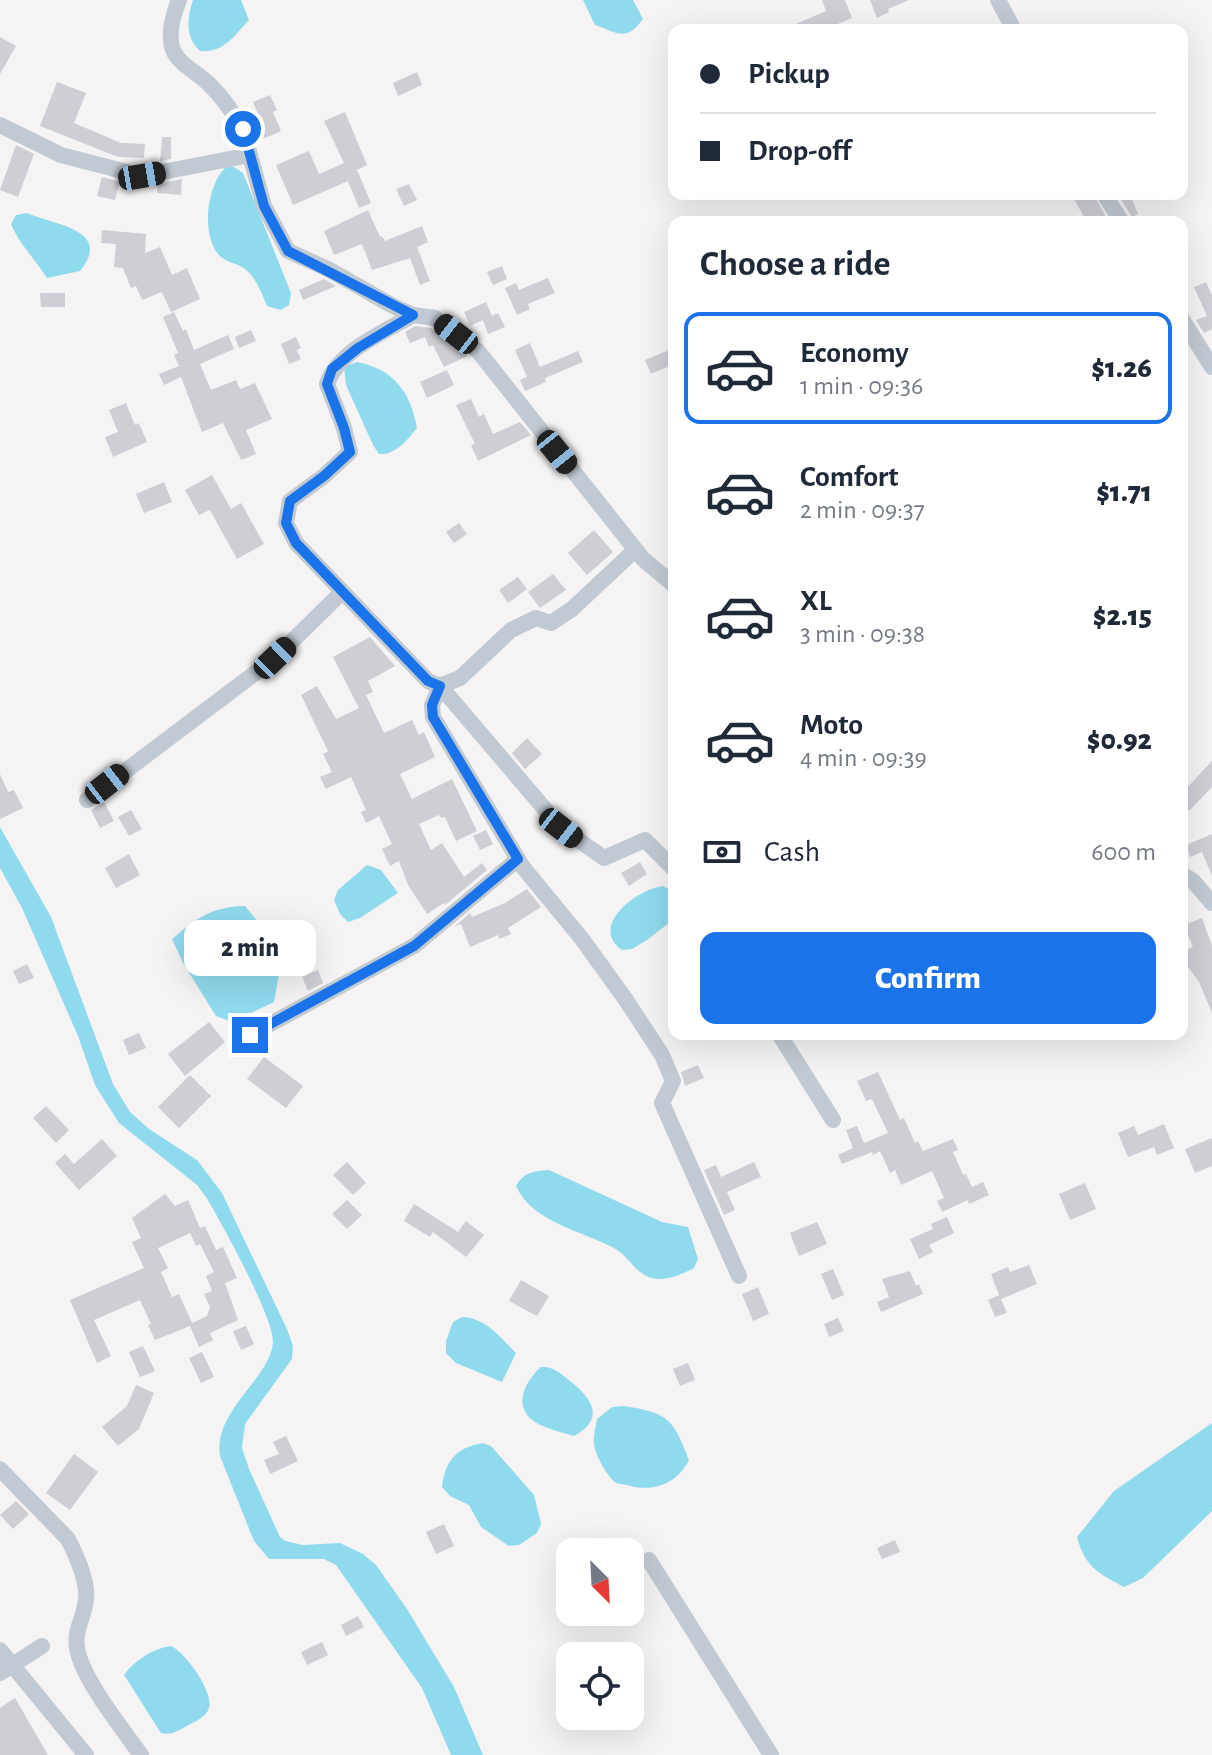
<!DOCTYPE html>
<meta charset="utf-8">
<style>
body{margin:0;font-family:"Alegreya Sans",sans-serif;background:#f6f6f7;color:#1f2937;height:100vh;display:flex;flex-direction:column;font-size:30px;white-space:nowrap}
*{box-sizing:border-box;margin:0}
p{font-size:26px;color:#747a83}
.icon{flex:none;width:44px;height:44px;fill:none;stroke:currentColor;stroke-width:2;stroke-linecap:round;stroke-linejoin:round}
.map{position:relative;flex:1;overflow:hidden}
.drawer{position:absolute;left:668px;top:216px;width:520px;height:824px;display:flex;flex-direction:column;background:#fff;border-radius:16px;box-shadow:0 8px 32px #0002}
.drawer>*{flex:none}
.guide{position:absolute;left:668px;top:24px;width:520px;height:176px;border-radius:16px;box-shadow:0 8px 32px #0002;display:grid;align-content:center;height:176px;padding:0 32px;background:#fff}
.needle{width:52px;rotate:156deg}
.fabs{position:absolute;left:556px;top:1538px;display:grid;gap:16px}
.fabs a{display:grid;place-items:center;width:88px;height:88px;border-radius:16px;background:#fff;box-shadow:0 8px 32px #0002;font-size:40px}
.end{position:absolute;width:36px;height:36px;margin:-18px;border:10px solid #1a73e8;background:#fff;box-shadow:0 0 0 4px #fff}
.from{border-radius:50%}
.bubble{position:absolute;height:56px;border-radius:16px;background:#fff;box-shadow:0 8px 32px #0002;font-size:26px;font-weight:800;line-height:56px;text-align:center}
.car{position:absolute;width:24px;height:48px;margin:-24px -12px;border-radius:10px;box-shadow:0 0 6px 2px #0007;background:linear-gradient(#222 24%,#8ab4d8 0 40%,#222 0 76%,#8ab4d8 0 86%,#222 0)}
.guide b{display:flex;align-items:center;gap:28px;height:76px;font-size:30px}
.guide b+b{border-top:2px solid #e0e1e3}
.guide i{width:20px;height:20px;background:#1f2937}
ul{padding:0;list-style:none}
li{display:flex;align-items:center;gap:24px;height:112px;margin:0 16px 12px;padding:0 16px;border:4px solid transparent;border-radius:16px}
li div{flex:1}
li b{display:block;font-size:30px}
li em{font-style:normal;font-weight:800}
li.current{border-color:#1a73e8}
li>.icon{width:72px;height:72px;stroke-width:1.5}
h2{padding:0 32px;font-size:36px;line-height:96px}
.pay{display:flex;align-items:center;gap:20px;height:88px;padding:0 32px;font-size:30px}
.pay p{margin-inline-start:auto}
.button{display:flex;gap:16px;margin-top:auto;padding:16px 32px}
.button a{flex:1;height:92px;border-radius:16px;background:#1a73e8;color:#fff;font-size:32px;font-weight:800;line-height:92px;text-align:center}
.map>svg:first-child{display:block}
.water{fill:#90daee}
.building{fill:#cdcfd5;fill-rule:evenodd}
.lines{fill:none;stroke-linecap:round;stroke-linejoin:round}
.minor{stroke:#c1cad2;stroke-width:16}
.route{stroke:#1a73e8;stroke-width:10}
</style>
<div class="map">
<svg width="1212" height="1755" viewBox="0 0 1212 1755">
<rect width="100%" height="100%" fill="#f5f3f3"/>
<g class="water">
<path d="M193,0H241L249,20C234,36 224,53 200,51C185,37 187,18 193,0Z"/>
<path d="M583,0H633L643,19C626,42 618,33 595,25Z"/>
<path d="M226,167H234L243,173L291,293L289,305L281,310L267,306C262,294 256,277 245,269C236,262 227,264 218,254C201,233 207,185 226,167Z"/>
<path d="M27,213C53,225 114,229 80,271L47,278C35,259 20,245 11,224L16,215Z"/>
<path d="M357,362C394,369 411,393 417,428C407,440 396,455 379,454L373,445L346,385L344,367Z"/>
<path d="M0,827L51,917L113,1084L130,1112L149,1129L197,1160L222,1193L287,1329L293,1346L292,1359L245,1424L242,1448L249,1469L280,1537L285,1541L303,1545L340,1543L363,1554L376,1565L407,1609L454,1687L483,1755H451L422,1688L336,1565L324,1559H269L254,1541L220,1456C213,1410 271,1378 273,1342C274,1318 221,1222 206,1197L197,1185L119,1123L95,1085L78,1036L22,908L0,868Z"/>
<polygon points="367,865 381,870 398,893 360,918 348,922 340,914 334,900 338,890"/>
<path d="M663,886L674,892V919L647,940L632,949L622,950C588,926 637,889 663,886Z"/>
<path d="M245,906L267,933L280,968L274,1002L232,1022L216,1016L183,963L172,939C197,918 211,907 245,906Z"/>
<path d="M549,1170L662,1222L688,1227L698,1259L694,1268C683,1274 671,1279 659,1279C636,1278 631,1257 614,1248C582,1231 532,1222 516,1186C524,1172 534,1171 549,1170Z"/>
<path d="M462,1317C486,1318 500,1337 516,1353L502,1382L456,1363L446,1353V1341L453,1322Z"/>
<path d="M541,1367C553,1366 560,1373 570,1381C592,1398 606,1419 574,1436C561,1432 542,1428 531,1419C513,1403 527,1379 541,1367Z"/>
<path d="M624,1406C668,1413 673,1418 689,1460C677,1484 653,1493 627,1485C623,1484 618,1484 615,1482C606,1475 595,1454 594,1444C593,1436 596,1426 597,1419L612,1407Z"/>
<path d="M1212,1423V1511L1143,1578L1124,1587C1098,1573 1085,1567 1077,1537L1114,1491Z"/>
<path d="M482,1443L491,1446L534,1495L541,1524L537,1533L519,1545L509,1546L481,1527L469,1505L450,1496L442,1487C445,1461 456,1448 482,1443Z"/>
<path d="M171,1646C185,1652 214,1692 209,1708C206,1718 193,1722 185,1727C176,1732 171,1735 161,1733L124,1675C134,1661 154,1648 171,1646Z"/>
</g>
<g class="building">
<polygon points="822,0 845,0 852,18 823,30 782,30 826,11"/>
<polygon points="870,0 909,0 888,9 889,12 877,18"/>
<polygon points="0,37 16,46 0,74"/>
<polygon points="417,72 422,85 398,96 393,83"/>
<polygon points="57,82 86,93 74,123 121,143 145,144 144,158 118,157 40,126"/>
<polygon points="270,95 277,110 273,112 281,131 258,141 253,128 262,124 253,102"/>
<polygon points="345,112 367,165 357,170 371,203 359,208 348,181 293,205 276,165 309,151 319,174 344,163 324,121"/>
<polygon points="162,137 171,137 171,159 160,161"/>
<polygon points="16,145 34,154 18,197 0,190"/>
<polygon points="102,177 120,182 115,200 97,196"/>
<polygon points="182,179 181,195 157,193 158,184"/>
<polygon points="409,184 417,200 404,206 396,189"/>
<polygon points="1071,194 1093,194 1109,222 1087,222"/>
<polygon points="1117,194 1130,194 1138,214 1132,217"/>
<polygon points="368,210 380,237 382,236 385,241 422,226 428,242 417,247 430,281 420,285 410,258 372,270 362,244 334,255 324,231"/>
<polygon points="102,230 146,234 145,253 160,247 172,275 187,268 200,299 171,312 162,292 142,300 136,286 131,288 123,268 114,267 116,244 101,243"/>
<polygon points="502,266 507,279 493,285 487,272"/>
<polygon points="548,278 555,293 528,304 530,309 517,315 505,288 516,283 519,290"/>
<polygon points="324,279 336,286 303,300 299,290"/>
<polygon points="1206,282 1212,295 1212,329 1204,333 1196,320 1207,316 1194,287"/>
<polygon points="40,293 65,293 65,307 41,307"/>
<polygon points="486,302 492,316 498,313 505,327 488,334 483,320 470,326 464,312"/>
<polygon points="174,312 183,331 186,329 194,350 228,335 234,349 200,364 211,390 236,380 240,389 255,383 272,419 246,430 256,454 241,460 223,423 202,432 181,377 164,385 159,374 179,366 174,355 178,353 163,317"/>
<polygon points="415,326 431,328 467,356 444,367 433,345 429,347 425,337 410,343 405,332"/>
<polygon points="251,330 256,341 239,348 235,337"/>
<polygon points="296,337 301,348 297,350 301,359 289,364 281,344"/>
<polygon points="530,343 540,367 578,351 583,362 545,378 546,382 525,391 520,380 527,377 515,350"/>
<polygon points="674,348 674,364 651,374 645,360"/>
<polygon points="447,370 454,385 427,398 420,382"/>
<polygon points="471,399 479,417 484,414 493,434 520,422 531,435 478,461 471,445 475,444 456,405"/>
<polygon points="126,403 135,425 139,423 147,442 113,457 105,437 118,432 109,410"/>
<polygon points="212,475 231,509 241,503 264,544 237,559 210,510 199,515 185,490"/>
<polygon points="164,482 172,502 144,513 136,494"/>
<polygon points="459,523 467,534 454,543 446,532"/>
<polygon points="594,530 613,552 587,575 568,553"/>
<polygon points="553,574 566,590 540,608 528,592"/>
<polygon points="518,577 527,589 508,603 499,590"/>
<polygon points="370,637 395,666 368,681 373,692 366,695 384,733 412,720 419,735 424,732 435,757 400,774 412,799 452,779 477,831 456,841 445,817 441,818 439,815 419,824 431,850 442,843 464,877 482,863 487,870 445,905 444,903 427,914 408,885 399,861 390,866 382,849 392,844 379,816 366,823 361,812 366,810 351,777 326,789 320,777 332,772 323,754 328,751 301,695 317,686 336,719 359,708 333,657"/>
<polygon points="527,738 542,754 525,769 512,753"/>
<polygon points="1212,761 1212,787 1189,811 1182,804 1182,793"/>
<polygon points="0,774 8,792 14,790 23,808 0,819"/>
<polygon points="104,802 114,821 100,828 91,810"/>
<polygon points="131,810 142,829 129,836 118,817"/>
<polygon points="486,830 493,844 480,850 473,836"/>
<polygon points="1212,834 1212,876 1202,852 1190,857 1186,845"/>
<polygon points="129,854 140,875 116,888 105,868"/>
<polygon points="640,862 647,874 629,886 621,873"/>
<polygon points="527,889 541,907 508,928 511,934 499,939 498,935 470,947 461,924 454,927 470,913 472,917 505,903"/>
<polygon points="1202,918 1212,946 1212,1013 1199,982 1184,961 1188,960 1184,951 1193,947 1184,925"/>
<polygon points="309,936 316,952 305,958 297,941"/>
<polygon points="27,964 34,978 19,984 13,971"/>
<polygon points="318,970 323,983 308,991 302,977"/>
<polygon points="209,1022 225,1042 185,1076 168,1054"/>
<polygon points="139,1033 146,1048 129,1055 123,1040"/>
<polygon points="264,1057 303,1086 286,1108 247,1079"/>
<polygon points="698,1065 704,1078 685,1086 681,1072"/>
<polygon points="878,1072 900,1120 904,1118 915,1143 918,1141 923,1151 953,1139 958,1150 953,1152 963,1175 966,1174 972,1187 983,1182 989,1195 969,1204 968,1200 942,1212 937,1201 944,1198 932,1171 901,1185 895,1170 890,1173 880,1151 873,1155 872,1152 842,1164 838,1155 853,1148 846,1130 857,1126 864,1143 888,1133 872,1099 866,1101 857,1081"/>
<polygon points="190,1075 211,1096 179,1128 158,1107"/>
<polygon points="46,1106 69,1130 56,1143 33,1118"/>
<polygon points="1164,1124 1174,1148 1157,1155 1154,1147 1128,1157 1118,1133 1134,1126 1138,1135"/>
<polygon points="1212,1138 1212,1166 1195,1173 1185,1149"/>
<polygon points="102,1139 117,1156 79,1190 55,1163 65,1154 74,1164"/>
<polygon points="347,1162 366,1183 353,1195 333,1175"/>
<polygon points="754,1162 761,1177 727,1192 735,1210 724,1215 704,1170 716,1165 721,1177"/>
<polygon points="1085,1183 1096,1209 1070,1220 1059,1194"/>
<path d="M165,1194L175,1206L188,1200L200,1228L205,1226L216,1250L223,1247L237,1278L225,1283L238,1320L210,1333L213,1340L199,1347L190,1326L155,1340L148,1325L151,1324L140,1300L94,1320L111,1356L97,1363L70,1300L144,1268L132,1242L141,1238L132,1218ZM190,1233L196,1246L200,1244L214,1272L206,1276L212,1291L204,1294L210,1307L207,1316L192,1323L179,1294L172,1297L161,1272L168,1268L158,1248Z"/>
<polygon points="347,1200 362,1215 347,1229 332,1214"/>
<polygon points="414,1204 458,1232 466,1221 484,1235 466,1257 433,1232 430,1237 404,1221"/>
<polygon points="947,1217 954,1233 929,1245 933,1252 919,1259 910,1239 933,1229 931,1224"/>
<polygon points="817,1222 827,1244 799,1256 790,1233"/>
<polygon points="1029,1265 1037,1284 1001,1299 1007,1313 995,1317 988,1300 999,1295 991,1274 1008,1267 1010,1272"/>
<polygon points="833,1269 844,1295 832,1300 821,1274"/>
<polygon points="910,1271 916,1286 919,1284 923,1294 881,1312 877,1302 889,1297 882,1279"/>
<polygon points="521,1280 549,1296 537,1316 509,1301"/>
<polygon points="758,1287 769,1314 753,1321 742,1294"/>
<polygon points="838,1318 844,1331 829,1337 824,1324"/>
<polygon points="246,1326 254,1344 241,1350 233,1331"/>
<polygon points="143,1346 155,1371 140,1377 129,1352"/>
<polygon points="202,1352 214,1377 201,1383 189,1358"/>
<polygon points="688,1363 695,1380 680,1386 673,1369"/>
<polygon points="136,1385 154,1393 139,1429 118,1446 102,1427 127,1406"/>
<polygon points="286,1436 298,1461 270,1474 264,1460 279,1454 273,1442"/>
<polygon points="74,1454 98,1472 70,1510 46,1493"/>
<polygon points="16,1501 29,1514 13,1529 0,1515"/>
<polygon points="444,1524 454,1546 436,1554 426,1532"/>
<polygon points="895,1540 900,1552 882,1559 877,1548"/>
<polygon points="358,1616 364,1627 346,1636 341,1625"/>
<polygon points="322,1642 328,1655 307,1665 301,1652"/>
<polygon points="15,1698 48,1755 0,1755 0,1708"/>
</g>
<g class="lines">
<g class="minor">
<path d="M179,0C173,15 167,34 173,50C179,65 199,73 210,85C231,106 242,126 250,155"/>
<polyline points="998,0 1014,30"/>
<polyline points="0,125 61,155 142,176 250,155 264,206 288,251 328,269 393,306 413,315 435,318 478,351 643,559 674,585"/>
<polyline points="1104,194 1122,222"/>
<path d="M413,315C384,332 338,351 327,384L344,428L350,452L324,476L290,501L286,523L296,543L428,681L440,686L460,678L511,630L536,618L551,623L572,609L635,550"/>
<polyline points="1182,319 1212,367"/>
<polyline points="87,800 275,658 341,593"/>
<polyline points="674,869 645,840 604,858 561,828 440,686 432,705 433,717 522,866 582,939 626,1000 662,1055 673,1081 662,1103 739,1276"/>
<polyline points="1182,874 1193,881 1212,903"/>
<polyline points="779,1034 833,1120"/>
<polyline points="250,1035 414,946 518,859"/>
<path d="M0,1469L68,1539C76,1555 88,1580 86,1599C85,1616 74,1629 77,1648C82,1679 122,1728 141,1755"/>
<polyline points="649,1560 771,1755"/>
<polyline points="0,1650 86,1755"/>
<polyline points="0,1673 42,1646"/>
</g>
</g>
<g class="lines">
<polyline class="route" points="243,129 264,206 288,251 413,315 358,348 332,369 327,384 344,428 350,452 324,476 290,501 286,523 296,543 428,681 440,686 432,705 433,717 518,859 414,946 250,1035"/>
</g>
</svg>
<div class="fabs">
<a><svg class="needle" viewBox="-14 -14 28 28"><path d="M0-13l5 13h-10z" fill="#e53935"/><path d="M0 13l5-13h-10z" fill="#747a83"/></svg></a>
<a><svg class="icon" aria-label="locate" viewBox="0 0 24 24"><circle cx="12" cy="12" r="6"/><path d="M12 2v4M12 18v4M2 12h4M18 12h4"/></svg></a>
</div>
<i class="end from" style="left:243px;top:129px"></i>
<i class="end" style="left:250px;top:1035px"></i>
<div class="bubble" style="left:184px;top:920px;width:132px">2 min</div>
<i class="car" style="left:142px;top:176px;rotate:80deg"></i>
<i class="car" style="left:456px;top:334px;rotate:308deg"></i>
<i class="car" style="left:557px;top:452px;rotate:141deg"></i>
<i class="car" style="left:275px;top:658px;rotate:46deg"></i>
<i class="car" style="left:107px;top:784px;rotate:52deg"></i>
<i class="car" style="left:561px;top:828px;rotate:128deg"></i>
<div class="guide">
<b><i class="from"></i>Pickup</b>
<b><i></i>Drop-off</b>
</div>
<section class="drawer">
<h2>Choose a ride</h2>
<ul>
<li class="current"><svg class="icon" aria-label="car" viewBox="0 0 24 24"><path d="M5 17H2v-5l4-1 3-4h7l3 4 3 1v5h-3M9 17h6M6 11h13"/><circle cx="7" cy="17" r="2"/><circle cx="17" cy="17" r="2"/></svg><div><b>Economy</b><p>1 min · 09:36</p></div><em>$1.26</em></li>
<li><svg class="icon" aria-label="car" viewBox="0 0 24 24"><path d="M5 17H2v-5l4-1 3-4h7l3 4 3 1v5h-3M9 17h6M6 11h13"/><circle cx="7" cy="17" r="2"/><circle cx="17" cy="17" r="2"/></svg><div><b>Comfort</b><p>2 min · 09:37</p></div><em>$1.71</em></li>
<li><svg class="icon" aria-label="car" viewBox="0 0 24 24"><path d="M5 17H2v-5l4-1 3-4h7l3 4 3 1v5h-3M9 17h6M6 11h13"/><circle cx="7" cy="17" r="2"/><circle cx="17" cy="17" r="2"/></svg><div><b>XL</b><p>3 min · 09:38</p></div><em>$2.15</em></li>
<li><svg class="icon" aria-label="car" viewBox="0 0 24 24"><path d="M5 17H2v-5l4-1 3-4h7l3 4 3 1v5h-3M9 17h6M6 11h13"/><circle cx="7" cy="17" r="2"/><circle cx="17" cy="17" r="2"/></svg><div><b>Moto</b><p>4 min · 09:39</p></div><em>$0.92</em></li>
</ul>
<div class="pay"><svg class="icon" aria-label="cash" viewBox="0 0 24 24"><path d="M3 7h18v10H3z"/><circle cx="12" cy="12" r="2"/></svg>Cash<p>600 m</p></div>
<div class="button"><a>Confirm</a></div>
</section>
</div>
